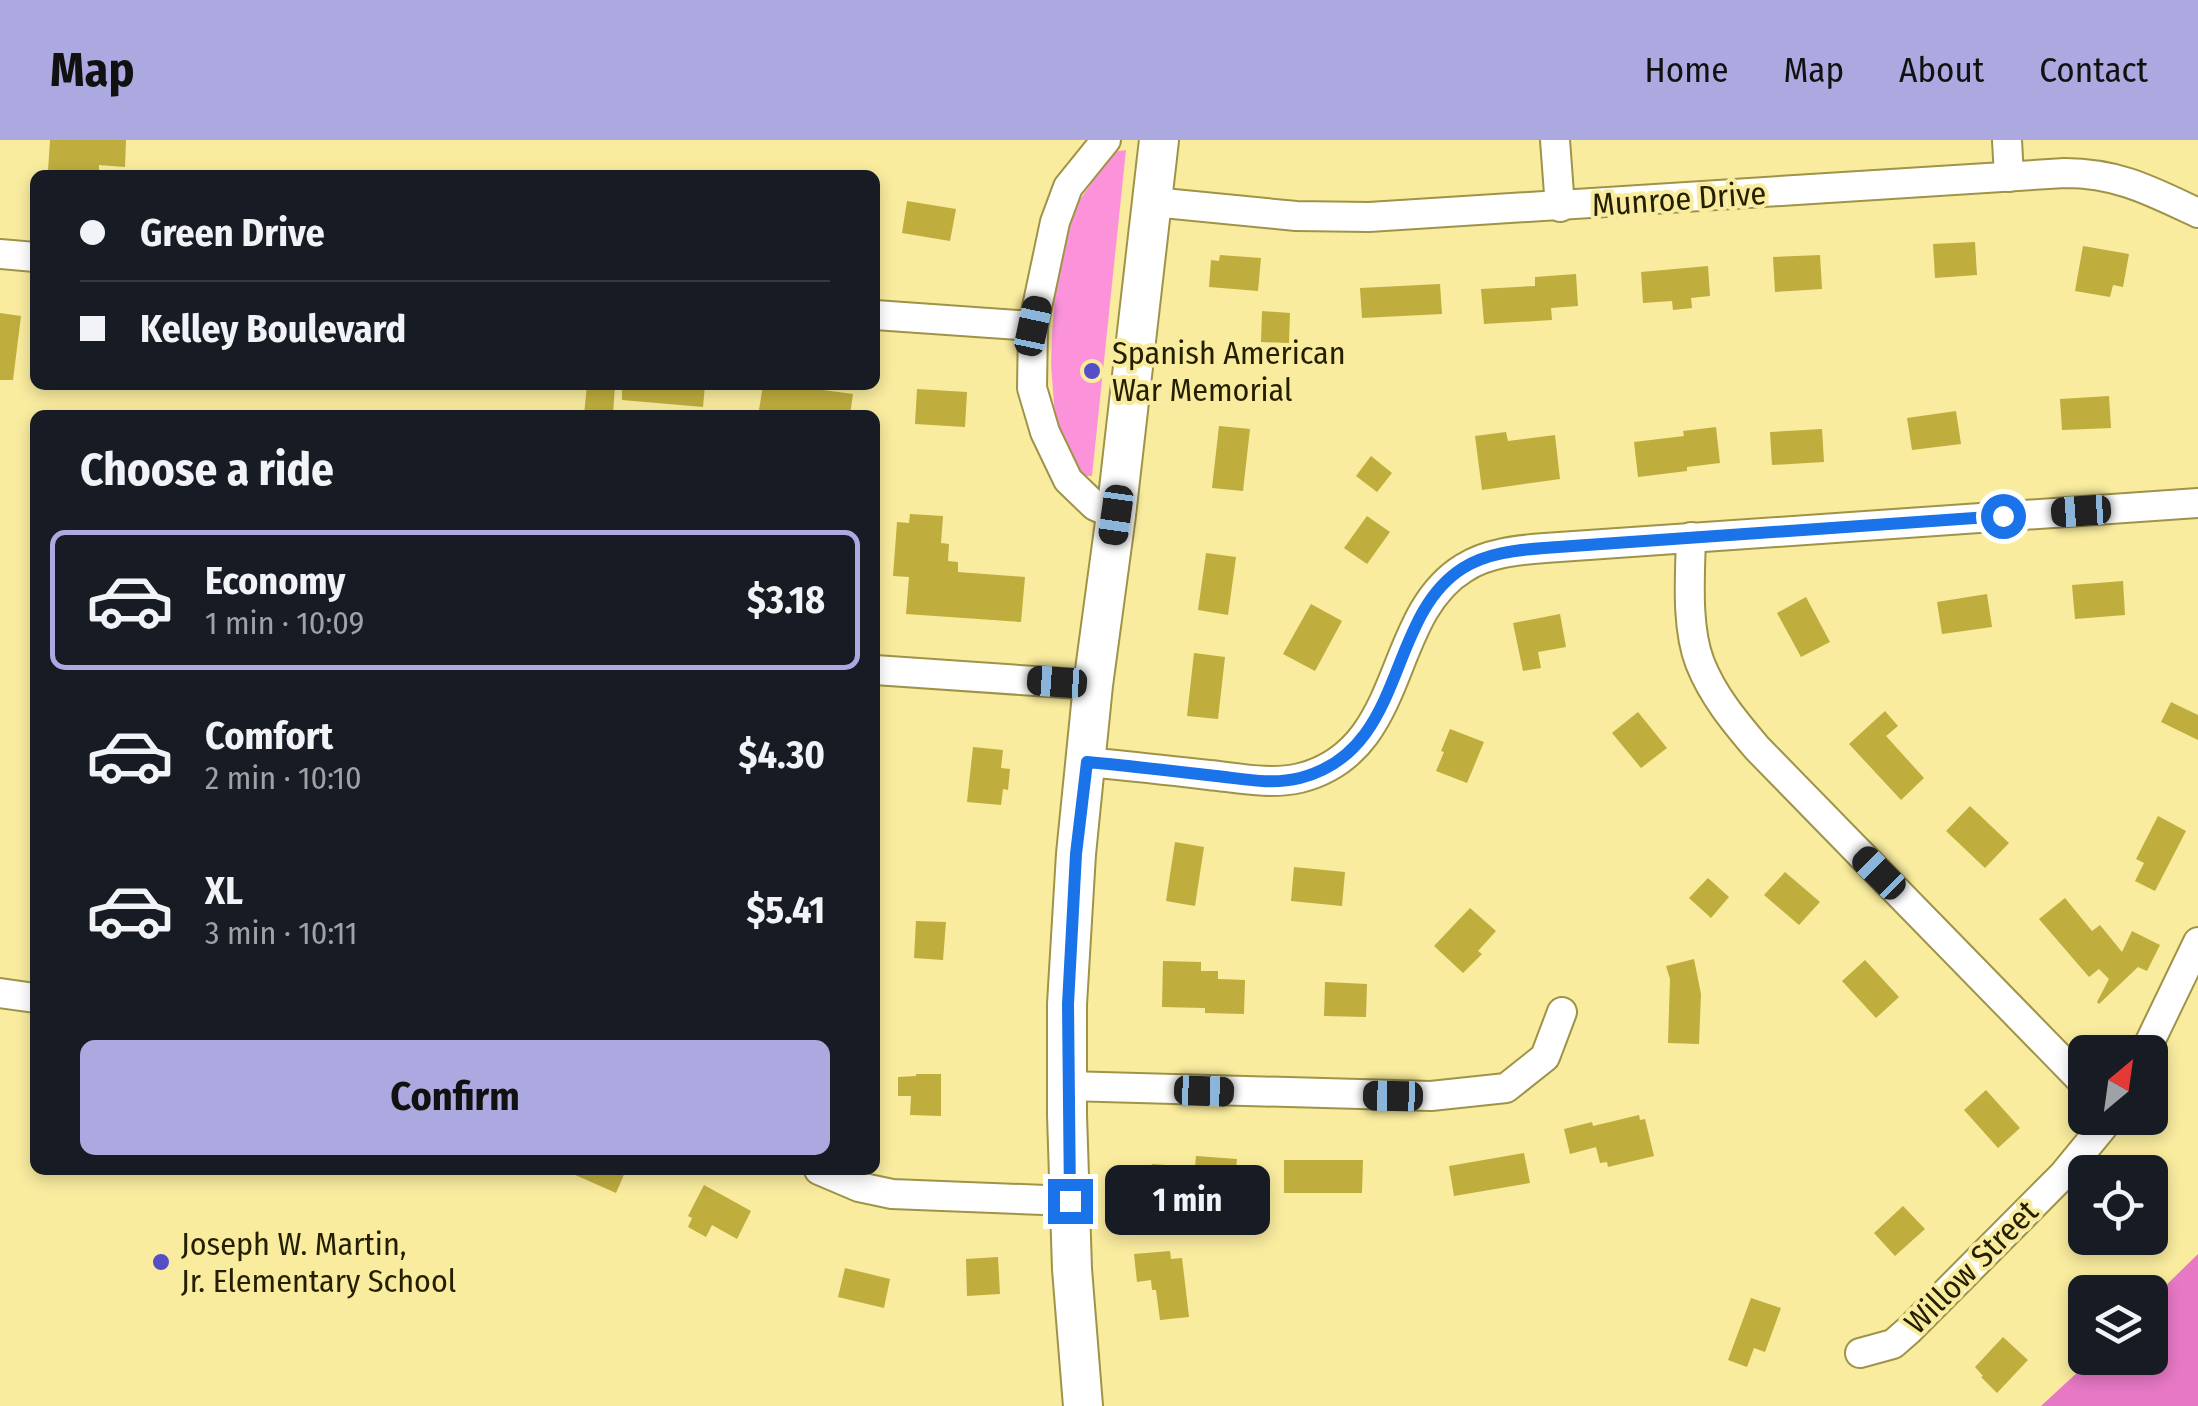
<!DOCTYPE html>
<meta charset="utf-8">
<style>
body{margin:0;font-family:"Fira Sans Condensed",sans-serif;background:#20242c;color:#f1f3f6;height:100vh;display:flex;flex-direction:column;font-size:38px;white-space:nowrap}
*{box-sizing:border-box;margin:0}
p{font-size:32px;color:#9ea1a6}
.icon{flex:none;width:55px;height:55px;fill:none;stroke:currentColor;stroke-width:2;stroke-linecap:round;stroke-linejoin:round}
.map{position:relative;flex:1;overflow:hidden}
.details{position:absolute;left:30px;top:270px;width:850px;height:765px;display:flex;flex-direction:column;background:#171b24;border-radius:15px;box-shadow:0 5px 15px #0003}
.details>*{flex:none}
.guide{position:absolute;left:30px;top:30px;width:850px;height:220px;border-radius:15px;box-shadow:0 5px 15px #0003;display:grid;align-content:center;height:220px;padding:0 50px;background:#171b24}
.needle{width:65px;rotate:29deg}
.fabs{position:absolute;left:2068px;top:895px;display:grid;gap:20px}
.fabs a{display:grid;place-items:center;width:100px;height:100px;border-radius:15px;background:#171b24;box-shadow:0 5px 15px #0003;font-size:50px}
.end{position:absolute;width:45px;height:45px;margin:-22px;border:12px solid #1a73e8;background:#fff;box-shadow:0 0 0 5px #fff}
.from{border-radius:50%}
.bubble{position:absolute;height:70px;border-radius:15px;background:#171b24;box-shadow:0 5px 15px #0003;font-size:32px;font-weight:700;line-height:70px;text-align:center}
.car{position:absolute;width:30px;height:60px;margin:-30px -15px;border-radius:12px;box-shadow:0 0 8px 2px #0007;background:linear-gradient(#222 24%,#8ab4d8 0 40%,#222 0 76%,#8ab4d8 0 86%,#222 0)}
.guide b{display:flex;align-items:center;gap:35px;height:95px;font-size:38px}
.guide b+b{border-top:2px solid #363941}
.guide i{width:25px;height:25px;background:#f1f3f6}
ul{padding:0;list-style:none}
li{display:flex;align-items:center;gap:30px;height:140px;margin:0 20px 15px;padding:0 30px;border:5px solid transparent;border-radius:15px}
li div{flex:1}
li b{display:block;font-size:38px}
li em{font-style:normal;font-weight:700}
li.selected{border-color:#aba9e0}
li>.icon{width:90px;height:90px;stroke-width:1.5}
h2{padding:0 50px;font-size:45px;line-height:120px}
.action{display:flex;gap:20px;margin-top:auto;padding:20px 50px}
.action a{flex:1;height:115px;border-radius:15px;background:#aba9e0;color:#111;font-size:40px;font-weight:700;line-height:115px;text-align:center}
header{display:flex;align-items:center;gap:60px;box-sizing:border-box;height:140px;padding:0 50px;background:#aba9e0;color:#111}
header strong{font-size:48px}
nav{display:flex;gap:55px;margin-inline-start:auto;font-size:35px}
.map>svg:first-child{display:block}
.green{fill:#fc93da}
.forest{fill:#e778c5}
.building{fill:#bfad3e}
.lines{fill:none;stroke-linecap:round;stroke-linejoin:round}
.street-casing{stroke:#9f9348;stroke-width:32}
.secondary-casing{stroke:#9f9348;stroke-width:42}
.street{stroke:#fff;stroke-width:28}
.secondary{stroke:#fff;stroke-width:38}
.route{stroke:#1a73e8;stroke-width:12}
.poi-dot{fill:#554ec6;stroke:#f9ec9f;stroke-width:4}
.labels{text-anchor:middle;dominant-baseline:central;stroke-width:8;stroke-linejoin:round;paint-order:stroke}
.street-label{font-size:32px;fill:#241f00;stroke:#f9ec9f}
.poi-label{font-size:32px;fill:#241f00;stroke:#f9ec9f;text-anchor:start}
</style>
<header>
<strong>Map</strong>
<nav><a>Home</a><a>Map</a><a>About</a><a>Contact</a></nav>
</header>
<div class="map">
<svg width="2198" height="1266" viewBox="0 0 2198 1266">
<rect width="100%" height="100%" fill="#f9ec9f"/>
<polygon class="green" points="1126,10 1092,336 1085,336 1076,330 1056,290 1051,224 1052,195 1055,154 1069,87 1079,61 1110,16 1118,11"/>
<polygon class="forest" points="2198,1114 2198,1266 2041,1266 2093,1218 2150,1218 2150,1161"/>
<g class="building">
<polygon points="50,0 126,0 125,27 99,25 99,34 48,31"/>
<polygon points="907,61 956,69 950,101 902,93"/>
<polygon points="1975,102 1977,135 1935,138 1933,104"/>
<polygon points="2083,106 2129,114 2123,147 2113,145 2110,157 2075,151"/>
<polygon points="1220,115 1261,118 1258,151 1209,147 1211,120 1219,121"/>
<polygon points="1820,115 1822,149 1775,152 1773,117"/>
<polygon points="1708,126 1710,156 1691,158 1692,168 1673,170 1672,161 1643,163 1641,132"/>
<polygon points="1576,134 1578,166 1551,168 1552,180 1484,184 1481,149 1535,146 1535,137"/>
<polygon points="1440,144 1442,174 1362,178 1360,148"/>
<polygon points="1262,171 1290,173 1289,203 1261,202"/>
<polygon points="0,173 21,176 13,240 0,240"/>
<polygon points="587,245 615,245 613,275 584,275"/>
<polygon points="622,245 705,245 703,267 622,260"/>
<polygon points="763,245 809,245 808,248 853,254 850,275 790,275 759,270"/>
<polygon points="917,249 967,252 965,287 915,284"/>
<polygon points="2109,256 2111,288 2062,290 2060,259"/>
<polygon points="1956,271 1961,304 1912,310 1907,278"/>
<polygon points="1219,286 1250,289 1243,351 1212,348"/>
<polygon points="1716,287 1720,323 1687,327 1687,331 1638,337 1634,302 1684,296 1683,291"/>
<polygon points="1822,289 1824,322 1772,325 1770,292"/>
<polygon points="1506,292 1508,301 1555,295 1560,339 1482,350 1475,296"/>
<polygon points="1371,316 1392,333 1377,352 1356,336"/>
<polygon points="910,374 943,376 941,403 949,404 948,421 958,422 958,432 1025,437 1021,482 906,474 909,437 893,436 897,382 909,383"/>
<polygon points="1367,376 1390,392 1367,424 1344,408"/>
<polygon points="1206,413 1236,417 1228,475 1198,470"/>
<polygon points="2123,441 2125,475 2075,479 2072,445"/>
<polygon points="1987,454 1992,487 1942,494 1937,462"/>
<polygon points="1806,457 1830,502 1801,517 1777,473"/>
<polygon points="1311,464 1342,481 1315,531 1283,514"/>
<polygon points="1560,474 1566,507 1538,512 1541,528 1523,531 1513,483"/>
<polygon points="1194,513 1225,517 1218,579 1187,576"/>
<polygon points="2171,562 2198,575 2198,600 2161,582"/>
<polygon points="1885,571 1898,586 1886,596 1924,638 1901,660 1849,604"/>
<polygon points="1638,572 1667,608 1641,628 1612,593"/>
<polygon points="1450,589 1484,602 1467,643 1436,631 1444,612 1441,611"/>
<polygon points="973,607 1003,610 1001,628 1010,629 1008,650 1003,649 1001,665 967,662"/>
<polygon points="1970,666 2009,703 1985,728 1946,691"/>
<polygon points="2158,676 2186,691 2155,751 2135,741 2144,723 2136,719"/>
<polygon points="1175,702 1204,707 1195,766 1166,761"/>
<polygon points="1294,727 1345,732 1342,766 1291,761"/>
<polygon points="1785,732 1820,762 1799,785 1764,755"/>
<polygon points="1708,738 1729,757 1711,778 1689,758"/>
<polygon points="2065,758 2092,791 2100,785 2122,812 2132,791 2160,805 2147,831 2138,827 2099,864 2097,862 2109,839 2099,829 2089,837 2039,779"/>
<polygon points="1470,768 1496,791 1478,811 1482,814 1463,833 1434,806"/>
<polygon points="916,781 946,782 943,820 914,818"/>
<polygon points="1694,819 1701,854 1699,904 1668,903 1670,839 1666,826"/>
<polygon points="1865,820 1899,857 1876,878 1842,841"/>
<polygon points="1163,821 1201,822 1201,831 1218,831 1218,839 1245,840 1244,874 1205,873 1205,868 1162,867"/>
<polygon points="1325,842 1367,844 1366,877 1324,876"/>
<polygon points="916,934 941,934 941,976 910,975 911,956 898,956 898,937 916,936"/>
<polygon points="1986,950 2020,988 1998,1008 1964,970"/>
<polygon points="1639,975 1640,980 1645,979 1654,1016 1608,1027 1607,1022 1600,1023 1596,1007 1570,1014 1564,989 1592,982 1593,986"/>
<polygon points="1524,1013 1530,1043 1454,1056 1449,1026"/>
<polygon points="1196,1016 1237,1019 1233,1064 1149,1056 1152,1024 1195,1027"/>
<polygon points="1284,1020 1363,1020 1362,1053 1284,1053"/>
<polygon points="564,1030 626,1030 616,1053"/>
<polygon points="704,1045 751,1071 737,1099 712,1085 706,1097 688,1087 692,1078 688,1076"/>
<polygon points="1903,1066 1925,1089 1895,1116 1874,1093"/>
<polygon points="1170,1111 1171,1119 1182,1118 1189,1177 1160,1180 1156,1150 1152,1150 1151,1140 1137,1142 1134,1114"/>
<polygon points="998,1117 1000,1154 967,1156 966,1119"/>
<polygon points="845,1128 890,1139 884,1168 838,1157"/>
<polygon points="1751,1158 1781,1168 1765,1212 1754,1208 1747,1227 1728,1220"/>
<polygon points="2003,1197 2028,1220 1997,1253 1981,1237 1983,1236 1975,1227"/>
</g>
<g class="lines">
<g class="street-casing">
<g id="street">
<polyline points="1106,0 1068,47 1055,82 1033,186 1032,248 1045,292 1068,340 1095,366 1116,375"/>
<polyline points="1555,0 1560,67"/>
<polyline points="2007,0 2009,37"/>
<path d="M1153,62L1296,76L1369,77L2065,33C2118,33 2151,51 2198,73"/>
<polyline points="0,114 35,117"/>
<polyline points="875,175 1033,186"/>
<path d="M1691,397C1690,436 1686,487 1700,523C1713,556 1735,582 1757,608L2085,944"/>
<polyline points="875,530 1093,545"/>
<path d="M1087,622C1127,626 1168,630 1209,635C1238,638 1270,645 1300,638C1408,611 1385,476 1464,428C1487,413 1518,410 1545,408L2198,363"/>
<polyline points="0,853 35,858"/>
<polyline points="2145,912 2198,802"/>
<polyline points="1067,946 1431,956 1506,948 1545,917 1562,872"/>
<polyline points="819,1030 859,1047 892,1054 1070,1061"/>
<polyline points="1860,1213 1893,1204 1909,1190 2064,1034 2110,978"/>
</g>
</g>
<g class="secondary-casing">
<polyline id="secondary" points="1083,1266 1072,1129 1067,975 1067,864 1076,714 1093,545 1116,375 1159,0"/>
</g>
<use href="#street" class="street"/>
<use href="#secondary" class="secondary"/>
</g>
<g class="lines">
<path class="route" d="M1070,1061L1068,864L1076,714L1087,622C1130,626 1173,631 1216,636C1244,639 1272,645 1300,638C1408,610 1385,477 1463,428C1487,413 1517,410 1544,408L2003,376"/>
</g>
<g class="poi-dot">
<circle cx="1092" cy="231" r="10"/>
<circle cx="161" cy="1122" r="10"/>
</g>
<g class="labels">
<g class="street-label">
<text transform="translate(1679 59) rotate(-4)">Munroe Drive</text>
<text transform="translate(1971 1127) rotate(-45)">Willow Street</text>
</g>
<g class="poi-label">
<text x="1112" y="213">Spanish American<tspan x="1112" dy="37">War Memorial</tspan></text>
<text x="181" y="1104">Joseph W. Martin,<tspan x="181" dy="37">Jr. Elementary School</tspan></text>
</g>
</g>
</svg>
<div class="fabs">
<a><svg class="needle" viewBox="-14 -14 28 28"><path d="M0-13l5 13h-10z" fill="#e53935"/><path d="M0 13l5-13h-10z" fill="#9ea1a6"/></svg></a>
<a><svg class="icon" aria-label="locate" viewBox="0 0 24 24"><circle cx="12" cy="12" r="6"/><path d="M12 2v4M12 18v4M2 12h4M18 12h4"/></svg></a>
<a><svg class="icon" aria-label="layers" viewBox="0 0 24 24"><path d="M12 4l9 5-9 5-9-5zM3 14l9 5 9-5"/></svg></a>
</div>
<i class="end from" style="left:2003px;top:376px"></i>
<i class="end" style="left:1070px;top:1061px"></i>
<div class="bubble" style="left:1105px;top:1025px;width:165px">1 min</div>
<i class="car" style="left:1033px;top:186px;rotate:12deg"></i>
<i class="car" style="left:2081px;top:371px;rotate:266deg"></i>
<i class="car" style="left:1116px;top:375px;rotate:188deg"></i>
<i class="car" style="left:1057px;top:542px;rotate:274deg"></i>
<i class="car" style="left:1879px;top:733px;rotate:315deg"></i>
<i class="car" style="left:1204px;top:951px;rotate:92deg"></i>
<i class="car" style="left:1393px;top:956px;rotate:271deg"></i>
<div class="guide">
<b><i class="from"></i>Green Drive</b>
<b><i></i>Kelley Boulevard</b>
</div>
<section class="details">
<h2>Choose a ride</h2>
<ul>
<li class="selected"><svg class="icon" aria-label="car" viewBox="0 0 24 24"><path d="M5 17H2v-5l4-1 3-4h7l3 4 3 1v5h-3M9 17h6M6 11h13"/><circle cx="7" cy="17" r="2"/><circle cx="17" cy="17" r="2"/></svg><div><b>Economy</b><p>1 min · 10:09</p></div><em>$3.18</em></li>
<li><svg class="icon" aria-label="car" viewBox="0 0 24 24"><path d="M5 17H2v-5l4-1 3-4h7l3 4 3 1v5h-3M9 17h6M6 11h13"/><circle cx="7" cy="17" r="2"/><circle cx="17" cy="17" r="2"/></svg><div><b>Comfort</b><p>2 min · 10:10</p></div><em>$4.30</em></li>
<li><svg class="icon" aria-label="car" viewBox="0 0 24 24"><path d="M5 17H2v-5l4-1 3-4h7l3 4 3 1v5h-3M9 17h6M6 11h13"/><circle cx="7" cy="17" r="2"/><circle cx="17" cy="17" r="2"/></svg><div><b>XL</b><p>3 min · 10:11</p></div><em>$5.41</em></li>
</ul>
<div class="action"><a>Confirm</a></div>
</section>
</div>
